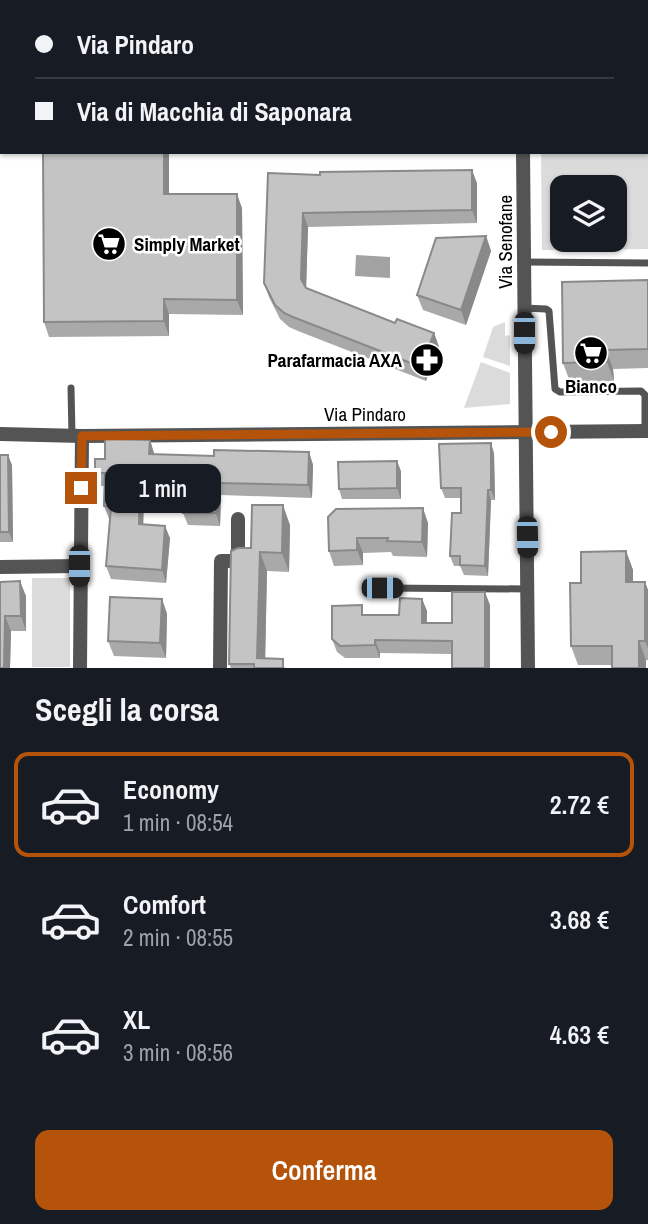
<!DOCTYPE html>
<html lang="it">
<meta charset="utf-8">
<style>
body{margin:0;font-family:"Archivo Narrow",sans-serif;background:#20242c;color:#f1f3f6;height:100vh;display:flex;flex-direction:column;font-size:26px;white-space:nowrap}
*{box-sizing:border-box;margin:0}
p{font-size:23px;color:#9ea1a6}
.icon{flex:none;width:38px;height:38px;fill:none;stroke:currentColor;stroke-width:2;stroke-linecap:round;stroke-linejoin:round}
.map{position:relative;height:668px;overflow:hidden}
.details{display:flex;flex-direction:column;background:#171b24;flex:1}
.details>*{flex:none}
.guide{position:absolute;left:0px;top:0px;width:649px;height:154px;box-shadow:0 2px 5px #0004;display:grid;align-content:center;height:154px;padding:0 35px;background:#171b24}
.tools{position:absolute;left:550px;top:175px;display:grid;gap:14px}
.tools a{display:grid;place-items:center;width:77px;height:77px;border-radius:14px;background:#171b24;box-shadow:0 2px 5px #0004;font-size:35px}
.end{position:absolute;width:32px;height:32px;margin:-16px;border:9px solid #b45309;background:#fff;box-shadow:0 0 0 4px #fff}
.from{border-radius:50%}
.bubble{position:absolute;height:49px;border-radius:14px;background:#171b24;box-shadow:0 2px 5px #0004;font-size:23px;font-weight:600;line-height:49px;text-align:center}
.car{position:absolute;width:21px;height:42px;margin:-21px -10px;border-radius:9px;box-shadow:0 0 5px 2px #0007;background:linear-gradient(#222 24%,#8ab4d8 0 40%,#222 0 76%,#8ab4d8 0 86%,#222 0)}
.guide b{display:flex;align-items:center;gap:24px;height:66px;font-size:26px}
.guide b+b{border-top:2px solid #363941}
.guide i{width:18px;height:18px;background:#f1f3f6}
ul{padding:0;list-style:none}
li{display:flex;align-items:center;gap:21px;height:105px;margin:0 14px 10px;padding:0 21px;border:4px solid transparent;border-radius:14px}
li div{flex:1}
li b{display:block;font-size:26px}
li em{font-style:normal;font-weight:600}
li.active{border-color:#b45309}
li>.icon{width:63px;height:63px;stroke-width:1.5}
h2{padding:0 35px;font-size:32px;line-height:84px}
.action{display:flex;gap:14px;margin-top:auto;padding:14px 35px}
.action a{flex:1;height:80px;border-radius:14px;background:#b45309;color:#fff;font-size:28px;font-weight:600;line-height:80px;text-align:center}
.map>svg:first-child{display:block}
.green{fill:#dbdbdb;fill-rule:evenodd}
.water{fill:#a2a2a2}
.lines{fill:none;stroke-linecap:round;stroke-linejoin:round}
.service{stroke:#545454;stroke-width:7}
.minor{stroke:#545454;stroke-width:14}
.tertiary{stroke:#545454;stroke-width:14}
.wall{fill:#a9a9a9}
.shaded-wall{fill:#898989}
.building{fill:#c4c4c4;stroke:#898989;stroke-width:2}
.route{stroke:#b45309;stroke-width:9}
.labels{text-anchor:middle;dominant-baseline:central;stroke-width:5;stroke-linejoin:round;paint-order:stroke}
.street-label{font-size:19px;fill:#000;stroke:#fff}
.poi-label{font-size:19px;font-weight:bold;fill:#000;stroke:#fff;text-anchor:start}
</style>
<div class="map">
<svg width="648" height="668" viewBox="0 0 648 668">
<rect width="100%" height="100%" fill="#fff"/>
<g class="green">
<path d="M648,81V249L542,250L541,152H648ZM562,187H614V240H562Z"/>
<polygon points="505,322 505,336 510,335 510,366 483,357 493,327"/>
<polygon points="481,362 510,373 510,404 464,408"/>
<rect x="32" y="578" width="38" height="89"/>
</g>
<polygon class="water" points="356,255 390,257 390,278 355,276"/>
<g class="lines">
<g class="service">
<polyline points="524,262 648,263"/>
<polyline points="524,308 546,309 549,311 555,389 560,392 641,391 645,395 645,431"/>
<polyline points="71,388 72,435"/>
<polyline points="382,588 528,589"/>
</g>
<g class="minor">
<polyline points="523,2 523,0"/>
<polyline points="523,152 528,668"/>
<polyline points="0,567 79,566"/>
<polyline points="80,668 82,436"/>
<polyline points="220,668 221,561 238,561 238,519"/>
</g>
<polyline class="tertiary" points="0,434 82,436 648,431"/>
</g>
<g class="wall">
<polygon points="559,0 611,0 611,2 559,1"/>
<polygon points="43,152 169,152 169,194 242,208 243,315 169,314 169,336 49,337 44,322"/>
<polygon points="268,173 477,183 477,223 308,227 306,288 395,323 434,333 439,347 426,381 298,331 289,327 280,319 269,297 264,283"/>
<polygon points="486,236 491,251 466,325 423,310 417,295"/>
<polygon points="648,280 648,368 613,369 614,381 570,382 563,363"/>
<polygon points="150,440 154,454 214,456 309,452 313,465 312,498 221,495 220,526 188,525 183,513 183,494 144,493 143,524 170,538 166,583 111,579 106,566 110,519 109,519 104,506 104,486 99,486 95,473 105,459"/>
<polygon points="494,453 495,500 491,500 488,576 464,575 460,566 454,566 450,556 461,513 461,498 445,498 441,488"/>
<polygon points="0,455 12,465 13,542 0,542"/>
<polygon points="401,471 401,499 342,499 339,489"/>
<polygon points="328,517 428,523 427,557 393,556 391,552 363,553 363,565 334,566 329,551"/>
<polygon points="290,525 289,572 267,571 265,658 286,668 231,668 229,664 251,548"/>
<polygon points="626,551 633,570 633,582 645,582 648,590 648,660 612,665 578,665 571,646 581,583"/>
<polygon points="0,582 26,596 26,631 11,631 10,668 0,668"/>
<polygon points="162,599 167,614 166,658 114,656 108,641"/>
<polygon points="422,599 427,611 427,623 452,623 490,605 452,654 380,653 380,658 345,658 337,652 332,639 366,615 399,615"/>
</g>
<g class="shaded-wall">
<polygon points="164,152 169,152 169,209 164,194"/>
<polygon points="472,170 477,183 477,223 472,210"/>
<polygon points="237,194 242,208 243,315 237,300"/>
<polygon points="303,213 308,227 306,293 301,279"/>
<polygon points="486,236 491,251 466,325 461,310"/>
<polygon points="164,299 169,314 169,336 164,321"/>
<polygon points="434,333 439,347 426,381 421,367"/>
<polygon points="606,350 613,369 614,381 607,362"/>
<polygon points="150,440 154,453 154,466 149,454"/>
<polygon points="491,443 494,453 495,500 491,490"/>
<polygon points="309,452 313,465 312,498 308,485"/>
<polygon points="8,455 12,465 13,542 9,532"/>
<polygon points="397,461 401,471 401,499 397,488"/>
<polygon points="140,480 144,493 143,537 139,524"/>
<polygon points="217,483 221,495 220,526 216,513"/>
<polygon points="488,490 491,500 488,576 485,566"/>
<polygon points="283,505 290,525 289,572 282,553"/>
<polygon points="423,508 428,523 427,557 422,542"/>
<polygon points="165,526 170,538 166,583 162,570"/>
<polygon points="357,538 363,553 363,565 357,550"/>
<polygon points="626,551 633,570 633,601 626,582"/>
<polygon points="260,552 267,571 265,668 257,658"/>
<polygon points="20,581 26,596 26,631 21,616"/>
<polygon points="645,582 648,590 648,648 645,641"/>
<polygon points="485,592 490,605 490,668 485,668"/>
<polygon points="162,599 167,614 166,658 160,643"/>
<polygon points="422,599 427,611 426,636 422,623"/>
<polygon points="5,616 11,631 10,668 4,668"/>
<polygon points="375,640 380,653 380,658 375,645"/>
<polygon points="639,641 646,660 646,668 639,668"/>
</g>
<g class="building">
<rect x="62" y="0" width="29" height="2"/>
<rect x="139" y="0" width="33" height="2"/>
<rect x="235" y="0" width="40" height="2"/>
<rect x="578" y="0" width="27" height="1"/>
<polygon points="43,152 164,152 164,194 237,194 237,300 164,299 164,321 44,322"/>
<polygon points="472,170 472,210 303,213 301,279 306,288 395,323 397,319 434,333 421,367 293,317 284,313 275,305 264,283 268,173 320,175 320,172"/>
<polygon points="486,236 461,310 417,295 436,238"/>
<polygon points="648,280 648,349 606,350 607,362 563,363 562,282"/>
<polygon points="105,439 150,440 149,454 214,456 214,450 309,452 308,485 217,483 216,513 183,513 184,482 140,480 139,524 165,526 162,570 106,566 111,507 104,506 105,473 95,473 95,459 105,459"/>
<polygon points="491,443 491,490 488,490 485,566 460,565 460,556 450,556 452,513 461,513 461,488 441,488 439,444"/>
<polygon points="0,455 8,455 9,532 0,532"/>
<polygon points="397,461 397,488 339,489 338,462"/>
<polygon points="252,505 283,505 282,553 260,552 257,658 283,659 283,668 254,668 254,664 229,664 231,551 238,548 251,548"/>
<polygon points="423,508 422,542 387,541 388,538 357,538 357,550 329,551 328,517 336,509"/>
<polygon points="626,551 626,582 645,582 645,641 639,641 639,668 612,668 612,646 571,646 570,583 581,583 581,552"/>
<polygon points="20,581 21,616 5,616 4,668 0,668 0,582"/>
<polygon points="452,592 485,592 485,668 452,668 452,641 375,640 375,645 340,646 332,639 332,606 362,605 362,615 399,615 400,598 422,599 422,623 452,623"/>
<polygon points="110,597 162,599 160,643 108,641"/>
</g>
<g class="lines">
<polyline class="route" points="81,488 82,436 551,432"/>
</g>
<defs>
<g id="supermarket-disc" transform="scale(1.75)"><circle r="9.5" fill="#000" stroke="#fff"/><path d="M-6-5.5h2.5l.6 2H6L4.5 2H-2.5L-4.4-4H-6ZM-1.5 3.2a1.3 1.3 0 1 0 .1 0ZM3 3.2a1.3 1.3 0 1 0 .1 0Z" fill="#fff"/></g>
<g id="pharmacy-disc" transform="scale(1.75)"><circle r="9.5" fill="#000" stroke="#fff"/><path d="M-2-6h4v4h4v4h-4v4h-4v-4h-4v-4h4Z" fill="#fff"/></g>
</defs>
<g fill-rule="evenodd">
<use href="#supermarket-disc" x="109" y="244"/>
<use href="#supermarket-disc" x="591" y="353"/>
<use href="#pharmacy-disc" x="427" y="360"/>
</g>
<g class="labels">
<g class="street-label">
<text transform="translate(505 242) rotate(-90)">Via Senofane</text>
<text x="365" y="414">Via Pindaro</text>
</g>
<g class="poi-label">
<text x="134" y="244">Simply Market</text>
<text x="402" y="360" text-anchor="end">Parafarmacia AXA</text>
<text x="591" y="386" text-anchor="middle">Bianco</text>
</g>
</g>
</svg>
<div class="tools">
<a><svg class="icon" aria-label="layers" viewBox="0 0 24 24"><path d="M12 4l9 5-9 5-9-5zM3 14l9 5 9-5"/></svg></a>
</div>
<i class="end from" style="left:551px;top:432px"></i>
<i class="end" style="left:81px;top:488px"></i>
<div class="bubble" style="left:105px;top:464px;width:116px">1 min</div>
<i class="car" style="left:524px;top:333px;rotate:180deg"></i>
<i class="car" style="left:527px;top:537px;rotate:179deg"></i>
<i class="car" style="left:79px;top:566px;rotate:180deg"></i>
<i class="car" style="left:382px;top:588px;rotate:90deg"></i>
<div class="guide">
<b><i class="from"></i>Via Pindaro</b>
<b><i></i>Via di Macchia di Saponara</b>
</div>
</div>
<section class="details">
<h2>Scegli la corsa</h2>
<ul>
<li class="active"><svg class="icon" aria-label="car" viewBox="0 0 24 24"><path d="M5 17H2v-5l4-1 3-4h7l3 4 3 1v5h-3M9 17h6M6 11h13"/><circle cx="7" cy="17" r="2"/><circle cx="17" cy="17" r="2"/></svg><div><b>Economy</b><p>1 min · 08:54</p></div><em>2.72 €</em></li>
<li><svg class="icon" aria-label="car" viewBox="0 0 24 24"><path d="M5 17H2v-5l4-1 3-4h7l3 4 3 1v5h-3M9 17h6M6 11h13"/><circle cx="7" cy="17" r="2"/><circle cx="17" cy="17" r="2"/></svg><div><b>Comfort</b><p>2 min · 08:55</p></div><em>3.68 €</em></li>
<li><svg class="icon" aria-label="car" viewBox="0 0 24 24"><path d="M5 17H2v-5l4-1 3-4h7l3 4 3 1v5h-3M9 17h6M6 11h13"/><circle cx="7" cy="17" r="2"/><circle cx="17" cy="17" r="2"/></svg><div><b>XL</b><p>3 min · 08:56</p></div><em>4.63 €</em></li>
</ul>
<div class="action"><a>Conferma</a></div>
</section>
